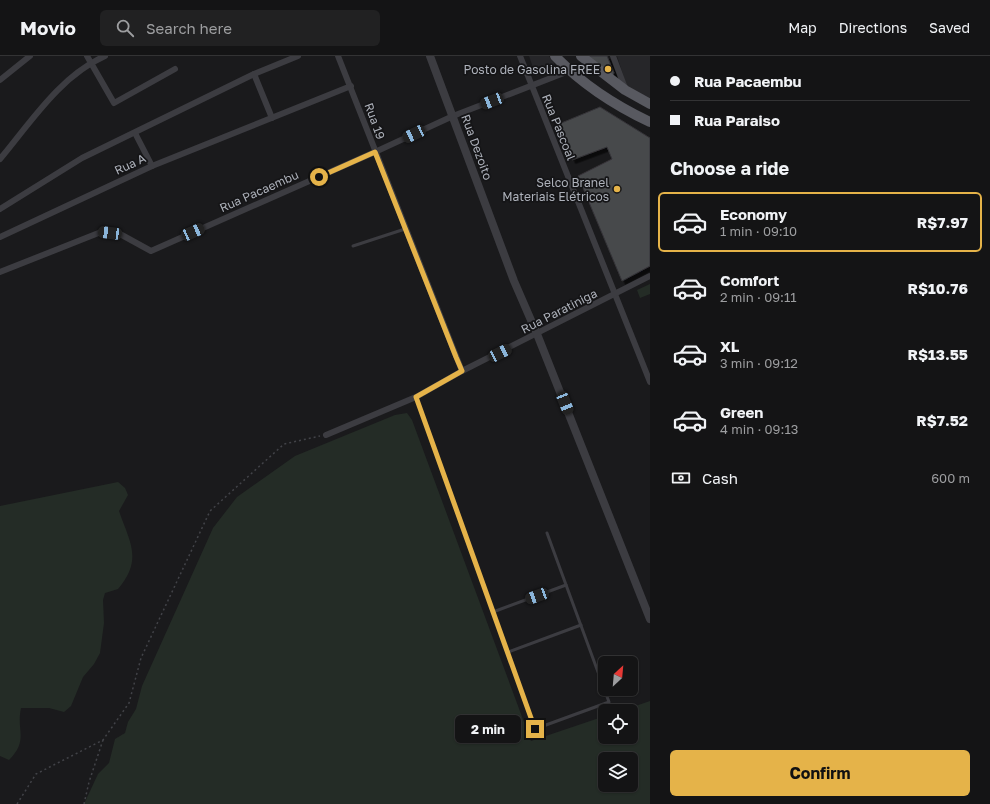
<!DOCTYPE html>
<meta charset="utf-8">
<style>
body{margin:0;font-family:"Golos Text",sans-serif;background:#212122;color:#f1f3f6;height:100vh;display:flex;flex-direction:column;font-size:15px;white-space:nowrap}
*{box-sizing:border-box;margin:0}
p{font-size:13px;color:#9d9ea0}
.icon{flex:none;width:22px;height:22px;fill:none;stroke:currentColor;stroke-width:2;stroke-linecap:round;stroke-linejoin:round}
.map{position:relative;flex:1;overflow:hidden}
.side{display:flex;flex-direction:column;background:#141415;width:340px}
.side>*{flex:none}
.guide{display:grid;align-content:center;height:88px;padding:0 20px;background:#141415}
.needle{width:26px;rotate:26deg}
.fabs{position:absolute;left:598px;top:600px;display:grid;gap:8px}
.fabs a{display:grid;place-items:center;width:40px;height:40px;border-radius:6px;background:#141415;box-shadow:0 1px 3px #0004,0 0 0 1px #333334;font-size:20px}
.end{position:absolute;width:18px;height:18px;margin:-9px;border:5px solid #e5b349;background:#111;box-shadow:0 0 0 2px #111}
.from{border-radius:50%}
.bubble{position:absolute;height:28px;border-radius:6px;background:#141415;box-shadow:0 1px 3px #0004,0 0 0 1px #333334;font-size:13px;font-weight:700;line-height:28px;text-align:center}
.car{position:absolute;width:12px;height:24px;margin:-12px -6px;border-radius:5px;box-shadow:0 0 3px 1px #0007;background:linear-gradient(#222 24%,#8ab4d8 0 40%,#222 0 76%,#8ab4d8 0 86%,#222 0)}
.guide b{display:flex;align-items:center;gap:14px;height:38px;font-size:15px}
.guide b+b{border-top:1px solid #333334}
.guide i{width:10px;height:10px;background:#f1f3f6}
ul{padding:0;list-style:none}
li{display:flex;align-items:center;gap:12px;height:60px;margin:0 8px 6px;padding:0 12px;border:2px solid transparent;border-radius:6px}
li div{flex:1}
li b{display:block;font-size:15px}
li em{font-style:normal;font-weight:700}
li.current{border-color:#e5b349}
li>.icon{width:36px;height:36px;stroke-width:1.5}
h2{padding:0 20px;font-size:18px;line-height:48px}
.pay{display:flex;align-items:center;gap:10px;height:44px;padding:0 20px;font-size:15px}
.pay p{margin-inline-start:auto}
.action{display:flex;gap:8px;margin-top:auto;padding:8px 20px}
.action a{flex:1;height:46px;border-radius:6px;background:#e5b349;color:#111;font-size:16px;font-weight:700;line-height:46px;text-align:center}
header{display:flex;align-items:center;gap:24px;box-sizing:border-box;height:56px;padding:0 20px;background:#141415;border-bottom:1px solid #333334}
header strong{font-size:19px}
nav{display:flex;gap:22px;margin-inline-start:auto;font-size:14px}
.search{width:280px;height:36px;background:#212122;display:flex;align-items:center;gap:10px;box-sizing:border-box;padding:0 14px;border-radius:6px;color:#9d9ea0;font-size:15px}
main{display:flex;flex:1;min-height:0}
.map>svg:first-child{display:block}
.built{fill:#262629}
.green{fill:#242c26;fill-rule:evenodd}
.building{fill:#47484c;stroke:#353438;filter:url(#shadow)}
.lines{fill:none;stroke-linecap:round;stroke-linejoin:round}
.path{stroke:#424348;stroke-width:1.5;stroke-dasharray:2 3;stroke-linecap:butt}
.service{stroke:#3c3c41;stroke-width:3}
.minor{stroke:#3c3c41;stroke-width:6}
.tertiary{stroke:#3c3c41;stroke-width:8}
.primary{stroke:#585960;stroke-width:10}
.route{stroke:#e5b349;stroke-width:5}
.poi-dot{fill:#e5b349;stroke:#151517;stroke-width:1.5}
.labels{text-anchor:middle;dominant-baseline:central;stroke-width:3.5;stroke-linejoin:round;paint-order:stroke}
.poi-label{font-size:12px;fill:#aeb2bb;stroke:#151517;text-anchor:end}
.street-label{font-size:12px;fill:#aeb2bb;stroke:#151517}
</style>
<header>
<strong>Movio</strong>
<div class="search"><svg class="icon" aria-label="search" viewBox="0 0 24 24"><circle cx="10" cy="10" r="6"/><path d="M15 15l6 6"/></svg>Search here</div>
<nav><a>Map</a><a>Directions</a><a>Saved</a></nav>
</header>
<main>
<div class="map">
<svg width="650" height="748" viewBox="0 0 650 748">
<defs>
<filter id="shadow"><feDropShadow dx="3.5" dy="3.5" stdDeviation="0" flood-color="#0009"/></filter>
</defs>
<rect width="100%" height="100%" fill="#1a1a1c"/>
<g class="built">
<polygon points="529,0 549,0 554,7 553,14 536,20"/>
<polygon points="617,0 650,0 650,44 627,31"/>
</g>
<g class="green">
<polygon points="650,228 650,238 640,242 637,234"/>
<path d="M407,357L412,364L531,685L605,660V681H631V655H621L650,645V748H84L98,718L109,707L115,683L125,677L128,666L136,653L142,630L213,472L237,441L295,400L395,359ZM605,703H631V729H605Z"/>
<path d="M118,426L125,432L128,439L119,455C130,487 143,503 118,533L105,537L103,544L104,567L100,597L94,608L83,621L71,650L64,656L49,652H21C16,675 29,684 9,704L0,700V450Z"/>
</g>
<g class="building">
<polygon points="586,0 607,0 614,17 612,20"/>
<polygon points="600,51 650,82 650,210 622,225 578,120 612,103 607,91 572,104 559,68"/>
</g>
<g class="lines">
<g class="path">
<polyline points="17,748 36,718 103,684 129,647 141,602 210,455 284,388 320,380"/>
<polyline points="84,748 89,726 103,684"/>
</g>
<g class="service">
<polyline points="353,190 405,173"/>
<polyline points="416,341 535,673 609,646 547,477"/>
<polyline points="493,556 566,529"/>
<polyline points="508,596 581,569"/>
</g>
<g class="minor">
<polyline points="87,0 114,47 175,13"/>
<polyline points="338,0 462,315"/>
<polyline points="520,0 650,326"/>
<polyline points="613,0 625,32"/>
<polyline points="254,18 272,62"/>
<polyline points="0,24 30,0"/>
<polyline points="135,77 152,110"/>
<path d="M0,103C31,66 60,20 105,0"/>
<polyline points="0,153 82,102 254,18 298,0"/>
<polyline points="0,181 152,110 351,30"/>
<polyline points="0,216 101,176 120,178 151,195 375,96 453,60 569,15"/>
<polyline points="326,379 416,341 462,315 650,220"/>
</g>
<polyline class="tertiary" points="430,0 514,225 537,278 650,563"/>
<g class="primary">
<path d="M555,0C581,27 616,50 650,66"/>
<polyline points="581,0 625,34 650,48"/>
</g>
</g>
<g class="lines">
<polyline class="route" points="319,121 375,96 456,301 462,315 416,341 535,673"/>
</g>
<g class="poi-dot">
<circle cx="608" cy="13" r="4"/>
<circle cx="617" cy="133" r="4"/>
</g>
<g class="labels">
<g class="poi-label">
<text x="600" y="13">Posto de Gasolina FREE</text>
<text x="609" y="126">Selco Branel<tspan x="609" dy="14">Materiais Elétricos</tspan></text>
</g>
<g class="street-label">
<text transform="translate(375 65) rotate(70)">Rua 19</text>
<text transform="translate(559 71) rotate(68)">Rua Pascoal</text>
<text transform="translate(477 91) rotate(70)">Rua Dezoito</text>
<text transform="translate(130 108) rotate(-25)">Rua A</text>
<text transform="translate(259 135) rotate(-24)">Rua Pacaembu</text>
<text transform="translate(559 255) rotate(-27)">Rua Paratiniga</text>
</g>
</g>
</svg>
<div class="fabs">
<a><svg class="needle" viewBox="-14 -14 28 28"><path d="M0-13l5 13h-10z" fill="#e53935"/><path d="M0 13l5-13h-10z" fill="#9d9ea0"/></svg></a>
<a><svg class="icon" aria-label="locate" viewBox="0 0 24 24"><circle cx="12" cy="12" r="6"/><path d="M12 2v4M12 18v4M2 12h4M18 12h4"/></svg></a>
<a><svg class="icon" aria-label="layers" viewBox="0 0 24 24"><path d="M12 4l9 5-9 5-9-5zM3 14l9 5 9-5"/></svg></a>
</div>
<i class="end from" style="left:319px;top:121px"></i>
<i class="end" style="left:535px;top:673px"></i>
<div class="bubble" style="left:455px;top:659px;width:66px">2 min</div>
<i class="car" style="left:492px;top:45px;rotate:249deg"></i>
<i class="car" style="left:414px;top:78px;rotate:245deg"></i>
<i class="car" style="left:193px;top:176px;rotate:66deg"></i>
<i class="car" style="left:110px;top:177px;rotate:277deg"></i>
<i class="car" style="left:500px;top:297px;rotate:64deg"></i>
<i class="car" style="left:565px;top:347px;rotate:158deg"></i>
<i class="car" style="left:537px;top:540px;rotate:250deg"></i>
</div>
<section class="side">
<div class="guide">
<b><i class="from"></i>Rua Pacaembu</b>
<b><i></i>Rua Paraiso</b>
</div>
<h2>Choose a ride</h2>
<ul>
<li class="current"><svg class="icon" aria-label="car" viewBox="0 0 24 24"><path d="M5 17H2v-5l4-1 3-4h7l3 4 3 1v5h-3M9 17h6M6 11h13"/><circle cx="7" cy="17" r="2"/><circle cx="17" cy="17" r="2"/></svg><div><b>Economy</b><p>1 min · 09:10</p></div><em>R$7.97</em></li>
<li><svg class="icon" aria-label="car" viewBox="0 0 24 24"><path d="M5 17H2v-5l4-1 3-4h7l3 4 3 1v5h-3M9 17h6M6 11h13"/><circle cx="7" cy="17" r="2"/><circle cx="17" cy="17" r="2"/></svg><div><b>Comfort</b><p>2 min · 09:11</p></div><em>R$10.76</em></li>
<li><svg class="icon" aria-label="car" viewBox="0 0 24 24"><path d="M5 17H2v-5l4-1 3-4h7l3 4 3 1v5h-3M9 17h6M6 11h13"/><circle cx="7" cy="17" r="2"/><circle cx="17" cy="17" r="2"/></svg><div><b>XL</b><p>3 min · 09:12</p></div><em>R$13.55</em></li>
<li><svg class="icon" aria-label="car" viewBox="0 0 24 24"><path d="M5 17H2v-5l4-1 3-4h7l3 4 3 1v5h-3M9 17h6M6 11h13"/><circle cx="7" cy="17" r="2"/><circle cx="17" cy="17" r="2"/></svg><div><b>Green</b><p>4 min · 09:13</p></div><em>R$7.52</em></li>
</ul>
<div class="pay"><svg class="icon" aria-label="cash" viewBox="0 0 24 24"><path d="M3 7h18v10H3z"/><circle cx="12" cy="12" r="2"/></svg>Cash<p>600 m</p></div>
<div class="action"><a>Confirm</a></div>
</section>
</main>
